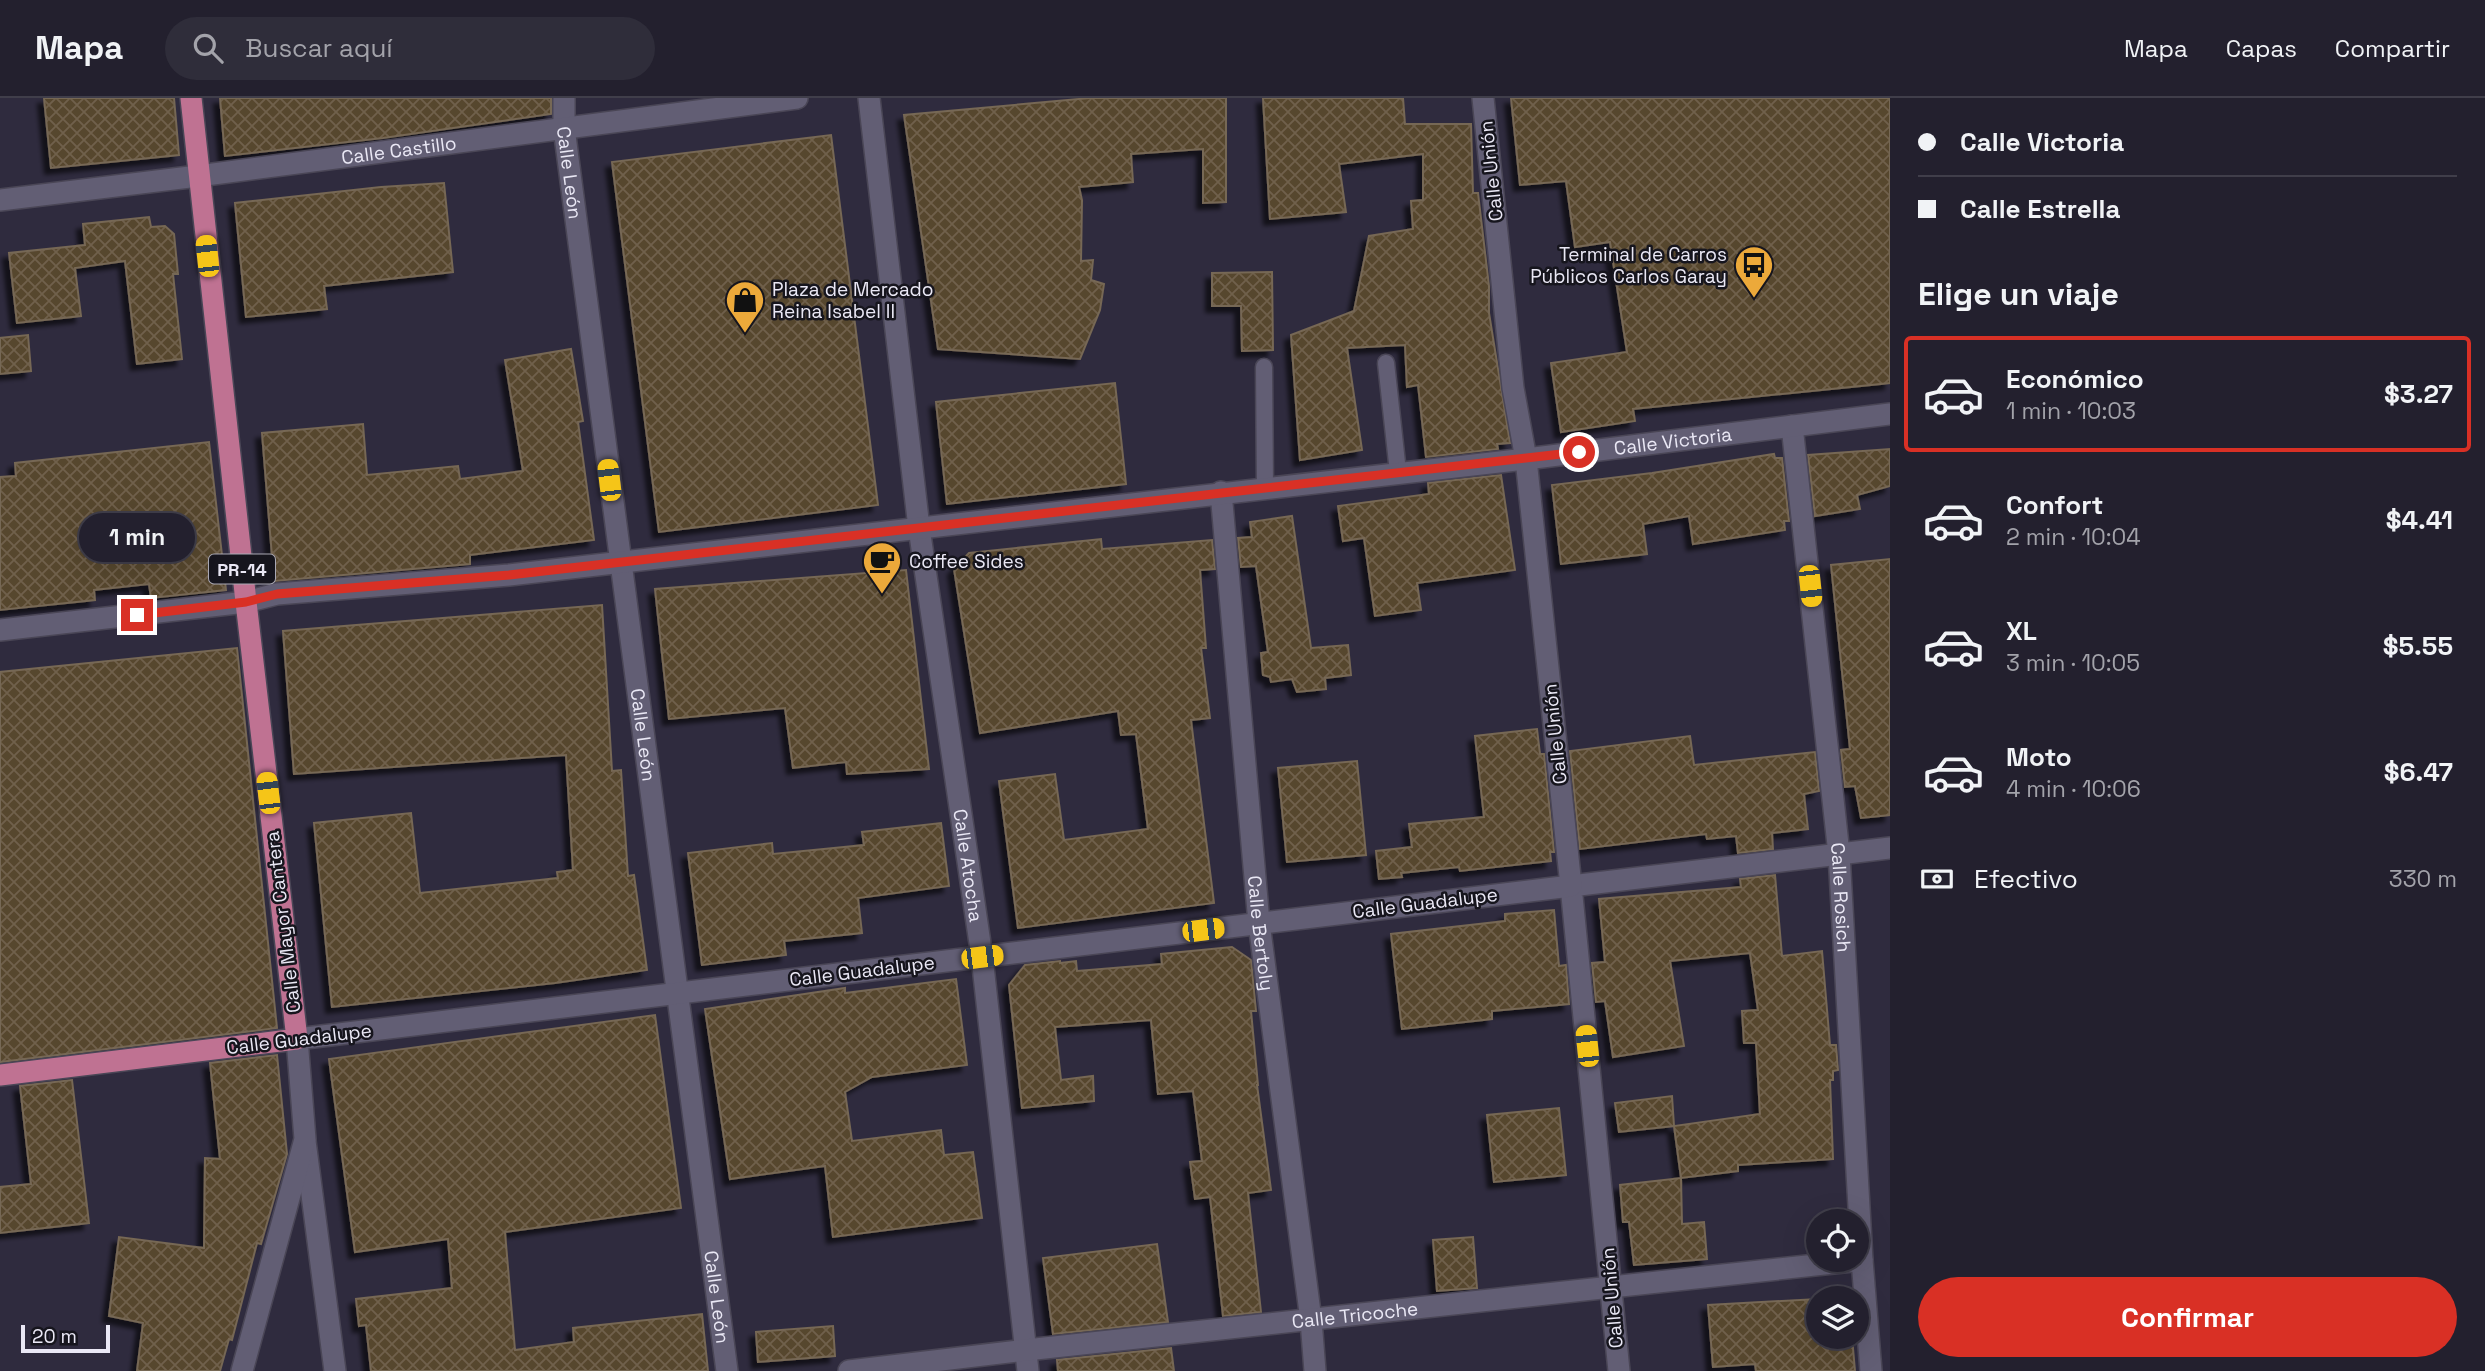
<!DOCTYPE html>
<html lang="es">
<meta charset="utf-8">
<style>
body{margin:0;font-family:"Space Grotesk",sans-serif;background:#2f2d3a;color:#f1f3f6;height:100vh;display:flex;flex-direction:column;font-size:26px;white-space:nowrap}
*{box-sizing:border-box;margin:0}
p{font-size:23px;color:#a3a3aa}
.icon{flex:none;width:38px;height:38px;fill:none;stroke:currentColor;stroke-width:2;stroke-linecap:round;stroke-linejoin:round}
.map{position:relative;flex:1;overflow:hidden}
.details{display:flex;flex-direction:column;background:#23202e;width:595px}
.details>*{flex:none}
.guide{display:grid;align-content:center;height:154px;padding:0 28px;background:#23202e}
.fabs{position:absolute;left:1806px;top:1111px;display:grid;gap:14px}
.fabs a{display:grid;place-items:center;width:63px;height:63px;border-radius:50%;background:#23202e;box-shadow:0 7px 28px #0002,0 0 0 2px #403e4a;font-size:35px}
.scale{position:absolute;left:21px;bottom:18px;width:89px;box-sizing:border-box;padding-left:7px;border:4px solid #eae8f5;border-top:0;font-size:19px;line-height:24px;white-space:nowrap;color:#eae8f5;-webkit-text-stroke:5px #16151d;paint-order:stroke}
.end{position:absolute;width:32px;height:32px;margin:-16px;border:9px solid #d93025;background:#fff;box-shadow:0 0 0 4px #fff}
.from{border-radius:50%}
.bubble{position:absolute;height:49px;border-radius:24px;background:#23202e;box-shadow:0 7px 28px #0002,0 0 0 2px #403e4a;font-size:23px;font-weight:800;line-height:49px;text-align:center}
.car{position:absolute;width:21px;height:42px;margin:-21px -10px;border-radius:9px;box-shadow:0 0 5px 2px #0007;background:linear-gradient(#f5c518 24%,#345 0 40%,#f5c518 0 76%,#345 0 86%,#f5c518 0)}
.guide b{display:flex;align-items:center;gap:24px;height:66px;font-size:26px}
.guide b+b{border-top:2px solid #403e4a}
.guide i{width:18px;height:18px;background:#f1f3f6}
ul{padding:0;list-style:none}
li{display:flex;align-items:center;gap:21px;height:116px;margin:0 14px 10px;padding:0 14px;border:4px solid transparent;border-radius:7px}
li div{flex:1}
li b{display:block;font-size:26px}
li em{font-style:normal;font-weight:800}
li.active{border-color:#d93025}
li>.icon{width:63px;height:63px;stroke-width:1.5}
h2{padding:0 28px;font-size:32px;line-height:84px}
.pay{display:flex;align-items:center;gap:18px;height:77px;padding:0 28px;font-size:26px}
.pay p{margin-inline-start:auto}
.primary-button{display:flex;gap:14px;margin-top:auto;padding:14px 28px}
.primary-button a{flex:1;height:80px;border-radius:42px;background:#d93025;color:#fff;font-size:28px;font-weight:800;line-height:80px;text-align:center}
header{display:flex;align-items:center;gap:42px;box-sizing:border-box;height:98px;padding:0 35px;background:#23202e;border-bottom:2px solid #403e4a}
header strong{font-size:33px}
nav{display:flex;gap:38px;margin-inline-start:auto;font-size:24px}
.search{width:490px;height:63px;background:#2f2d3a;display:flex;align-items:center;gap:18px;box-sizing:border-box;padding:0 24px;border-radius:38px;color:#a3a3aa;font-size:26px}
main{display:flex;flex:1;min-height:0}
.map>svg:first-child{display:block}
.building{fill:url(#building-cross-hatch);stroke:#766754;stroke-width:2;filter:url(#shadow)}
.lines{fill:none;stroke-linecap:round;stroke-linejoin:round}
.lane-casing{stroke:#4a4656;stroke-width:19}
.street-casing{stroke:#4a4656;stroke-width:24}
.secondary-casing{stroke:#4a4656;stroke-width:24}
.primary-casing{stroke:#4a4656;stroke-width:24}
.lane{stroke:#625e74;stroke-width:16}
.street{stroke:#625e74;stroke-width:21}
.secondary{stroke:#625e74;stroke-width:21}
.primary{stroke:#bf7292;stroke-width:21}
.route{stroke:#d93025;stroke-width:9}
.labels{text-anchor:middle;dominant-baseline:central;stroke-width:5;stroke-linejoin:round;paint-order:stroke}
.shield{fill:#16151d;stroke:#aaa9b4;stroke-width:2}
.shield-label{font-size:18px;font-weight:bold;fill:#eae8f5}
.street-label{font-size:19px;fill:#eae8f5;stroke:#16151d}
.poi-label{font-size:19px;fill:#eae8f5;stroke:#16151d;text-anchor:start}
</style>
<header>
<strong>Mapa</strong>
<div class="search"><svg class="icon" aria-label="search" viewBox="0 0 24 24"><circle cx="10" cy="10" r="6"/><path d="M15 15l6 6"/></svg>Buscar aquí</div>
<nav><a>Mapa</a><a>Capas</a><a>Compartir</a></nav>
</header>
<main>
<div class="map">
<svg width="1890" height="1273" viewBox="0 0 1890 1273">
<defs>
<pattern id="building-cross-hatch" width="8" height="8" patternUnits="userSpaceOnUse" patternTransform="scale(1.75)"><rect width="8" height="8" fill="#57462d"/><path d="M0 0l8 8M0 8l8-8" fill="none" stroke="#6f614c"/></pattern>
<filter id="shadow"><feDropShadow dx="-6" dy="6" stdDeviation="2" flood-color="#0009"/></filter>
</defs>
<rect width="100%" height="100%" fill="#2f2b3e"/>
<g class="building">
<polygon points="44,0 174,0 179,57 51,70"/>
<polygon points="220,0 551,0 551,16 383,40 225,58"/>
<polygon points="1090,0 1226,0 1226,104 1203,105 1203,51 1131,56 1133,84 1079,89 1082,102 1081,163 1093,162 1091,182 1104,186 1100,212 1080,261 938,251 904,17"/>
<polygon points="1263,0 1403,0 1405,26 1471,26 1473,95 1478,95 1489,188 1489,215 1510,345 1497,346 1498,351 1426,359 1418,287 1407,289 1405,247 1347,250 1362,352 1300,362 1291,237 1354,213 1369,138 1413,131 1411,103 1423,102 1423,56 1339,66 1346,114 1270,121"/>
<polygon points="1511,0 1890,0 1890,285 1633,311 1635,323 1561,334 1551,265 1627,254 1610,144 1575,149 1566,83 1520,87"/>
<polygon points="831,37 878,407 659,434 612,64"/>
<polygon points="444,85 453,174 324,188 327,211 246,219 235,105 381,89"/>
<polygon points="149,119 151,129 165,128 174,136 178,176 173,176 182,261 137,266 125,163 75,170 81,218 17,225 9,155 85,147 83,126"/>
<polygon points="1272,174 1273,252 1242,253 1241,208 1212,208 1212,175"/>
<polygon points="28,237 31,273 0,276 0,240"/>
<polygon points="571,251 583,323 578,324 594,442 470,457 470,466 274,483 262,335 363,326 367,377 458,368 460,381 523,373 505,262"/>
<polygon points="1115,285 1126,386 947,406 936,304"/>
<polygon points="209,344 226,492 151,500 149,486 94,492 95,502 0,512 0,379 16,378 15,365"/>
<polygon points="1890,351 1890,388 1857,397 1860,411 1815,418 1808,357"/>
<polygon points="1774,356 1775,360 1782,360 1789,423 1784,423 1785,432 1693,446 1689,418 1643,426 1647,456 1561,466 1552,387 1652,375"/>
<polygon points="1501,377 1515,472 1417,485 1421,512 1375,518 1364,440 1343,443 1338,408 1429,396 1428,385"/>
<polygon points="1292,418 1311,550 1348,547 1351,577 1325,580 1326,591 1297,594 1292,581 1271,584 1270,579 1263,577 1261,555 1268,554 1256,468 1241,469 1238,440 1252,439 1250,424"/>
<polygon points="1101,441 1102,451 1212,442 1215,471 1200,472 1206,550 1201,550 1210,620 1191,622 1214,805 1018,830 999,683 1055,676 1064,742 1148,731 1136,636 1121,637 1118,613 980,635 954,471 969,455"/>
<polygon points="1890,461 1890,717 1861,720 1855,688 1845,689 1841,652 1850,651 1831,467"/>
<polygon points="906,472 929,671 847,676 846,664 793,670 785,610 669,621 655,491"/>
<polygon points="602,507 612,673 621,672 628,778 634,777 647,872 555,885 332,909 314,725 411,715 420,795 558,780 557,774 573,772 566,657 294,676 283,533"/>
<polygon points="237,550 277,930 0,964 0,574"/>
<polygon points="1537,631 1540,656 1544,656 1554,754 1550,754 1551,763 1460,773 1459,769 1401,775 1402,779 1379,781 1376,753 1412,749 1409,726 1484,719 1475,638"/>
<polygon points="1690,638 1694,667 1815,654 1819,693 1804,696 1808,731 1772,735 1773,751 1738,755 1736,738 1707,741 1706,736 1580,751 1570,653"/>
<polygon points="1357,663 1366,757 1287,764 1278,670"/>
<polygon points="941,725 949,788 858,800 862,835 784,843 786,857 702,867 688,755 772,745 773,756 864,747 862,734"/>
<polygon points="1775,777 1782,858 1822,853 1830,947 1836,947 1838,972 1833,973 1833,982 1830,982 1833,1061 1738,1067 1738,1073 1681,1080 1674,1028 1760,1016 1756,945 1744,945 1742,913 1758,912 1750,855 1670,863 1684,948 1613,959 1605,903 1596,904 1592,865 1605,864 1599,801 1741,789 1740,781"/>
<polygon points="1554,812 1559,868 1566,867 1569,906 1492,913 1492,921 1402,931 1391,836 1505,823 1505,816"/>
<polygon points="1232,849 1251,862 1256,913 1251,913 1258,987 1257,987 1271,1092 1248,1095 1261,1214 1223,1218 1210,1099 1195,1101 1190,1064 1202,1063 1193,993 1158,996 1151,922 1055,929 1061,982 1093,978 1094,1003 1022,1010 1009,887 1025,867 1060,863 1060,865 1076,863 1077,873 1162,866 1161,856"/>
<polygon points="956,881 967,967 872,979 845,994 852,1043 941,1032 944,1057 973,1054 982,1120 833,1139 825,1068 730,1081 705,911 845,890 845,895"/>
<polygon points="655,917 681,1110 505,1134 515,1252 574,1244 573,1230 702,1216 708,1273 371,1273 366,1227 359,1228 356,1201 452,1190 448,1141 355,1154 329,961"/>
<polygon points="277,957 287,1056 261,1146 257,1145 232,1242 229,1241 220,1273 137,1273 143,1225 109,1218 119,1139 204,1150 205,1060 220,1061 210,965"/>
<polygon points="72,982 89,1125 0,1135 0,1089 31,1086 20,988"/>
<polygon points="1672,998 1674,1028 1619,1034 1615,1005"/>
<polygon points="1559,1010 1566,1077 1494,1084 1487,1017"/>
<polygon points="1681,1080 1682,1126 1704,1124 1707,1161 1634,1167 1629,1124 1623,1124 1620,1087"/>
<polygon points="1473,1139 1477,1190 1437,1193 1433,1142"/>
<polygon points="1157,1146 1168,1224 1053,1236 1043,1160"/>
<polygon points="1818,1201 1818,1239 1852,1239 1855,1273 1756,1273 1755,1266 1713,1269 1708,1207"/>
<polygon points="833,1228 835,1258 758,1264 756,1234"/>
<polygon points="1171,1250 1174,1273 1058,1273 1057,1262"/>
</g>
<g class="lines">
<g class="lane-casing">
<g id="lane">
<polyline points="1386,265 1398,374"/>
<polyline points="1264,269 1265,390"/>
</g>
</g>
<g class="street-casing">
<g id="street">
<path id="s1" d="M564,0V30L727,1273"/>
<path id="s2" d="M869,0L919,430L982,859L1028,1273"/>
<path id="s3" d="M0,102L198,78L797,0"/>
<path id="s4" d="M1792,328L1839,756L1862,1162L1871,1273"/>
<path id="s5" d="M1221,394L1259,825L1311,1222L1315,1273"/>
<path id="s6" d="M0,532L246,504L277,496L509,477L1526,361L1890,316"/>
<polyline points="305,1043 335,1273"/>
<path id="s7" d="M849,1273L1026,1252L1862,1162"/>
<polyline points="1619,1273 1571,788 1890,750"/>
</g>
</g>
<g class="secondary-casing">
<polyline id="secondary" points="242,1273 305,1041 297,941 1571,788 1526,361 1513,290 1483,0"/>
</g>
<g class="primary-casing">
<polyline id="primary" points="0,977 297,941 246,504 191,0"/>
</g>
<use href="#lane" class="lane"/>
<use href="#street" class="street"/>
<use href="#secondary" class="secondary"/>
<use href="#primary" class="primary"/>
</g>
<g class="lines">
<polyline class="route" points="137,517 246,504 277,496 509,477 1579,354"/>
</g>
<defs>
<g id="bus-pin" transform="scale(2.0125)"><path d="M0 17L-7.5 6A9.5 9.5 0 1 1 7.5 6Z" fill="#eca93a" stroke="#16151d"/><path d="M-5-6H5V4H4V6H2V4H-2V6H-4V4H-5ZM-3.5-4V0h7V-4ZM-3.5 1.2v1.5H-2V1.2ZM2 1.2v1.5H3.5V1.2Z" fill="#111"/></g>
<g id="shop-pin" transform="scale(2.0125)"><path d="M0 17L-7.5 6A9.5 9.5 0 1 1 7.5 6Z" fill="#eca93a" stroke="#16151d"/><path d="M-5-2.5h2.3a2.7 3.5 0 0 1 5.4 0H5L5.5 6h-11ZM-1.5-2.5h3a1.5 2.3 0 0 0-3 0Z" fill="#111"/></g>
<g id="cafe-pin" transform="scale(2.0125)"><path d="M0 17L-7.5 6A9.5 9.5 0 1 1 7.5 6Z" fill="#eca93a" stroke="#16151d"/><path d="M-5.5-4.5H6V0H3Q3 3.5 0 3.5H-2.5Q-5.5 3.5-5.5 0ZM3-3.2v2h1.7v-2ZM-6 4.5H4V6H-6Z" fill="#111"/></g>
</defs>
<g fill-rule="evenodd">
<use href="#bus-pin" x="1754" y="167"/>
<use href="#shop-pin" x="745" y="202"/>
<use href="#cafe-pin" x="882" y="463"/>
</g>
<g class="labels">
<rect class="shield" x="209" y="456.5" width="66" height="29" rx="5"/>
<g class="shield-label">
<text x="242" y="471">PR-14</text>
</g>
<g class="street-label">
<text stroke="none"><textPath href="#s3" startOffset="402">Calle Castillo</textPath></text>
<text transform="translate(1491 73) rotate(-96)">Calle Unión</text>
<text stroke="none"><textPath href="#s1" startOffset="75">Calle León</textPath></text>
<text stroke="none"><textPath href="#s6" startOffset="1684">Calle Victoria</textPath></text>
<text transform="translate(1555 636) rotate(-96)">Calle Unión</text>
<text stroke="none"><textPath href="#s1" startOffset="642">Calle León</textPath></text>
<text stroke="none"><textPath href="#s2" startOffset="774">Calle Atocha</textPath></text>
<text stroke="none"><textPath href="#s4" startOffset="474">Calle Rosich</textPath></text>
<text transform="translate(1425 805) rotate(-7)">Calle Guadalupe</text>
<text transform="translate(283 824) rotate(-97)">Calle Mayor Cantera</text>
<text stroke="none"><textPath href="#s5" startOffset="443">Calle Bertoly</textPath></text>
<text transform="translate(862 873) rotate(-7)">Calle Guadalupe</text>
<text transform="translate(299 941) rotate(-7)">Calle Guadalupe</text>
<text stroke="none"><textPath href="#s1" startOffset="1209">Calle León</textPath></text>
<text transform="translate(1612 1200) rotate(-95)">Calle Unión</text>
<text stroke="none"><textPath href="#s7" startOffset="509">Calle Tricoche</textPath></text>
</g>
<g class="poi-label">
<text x="1727" y="156" text-anchor="end">Terminal de Carros<tspan x="1727" dy="22">Públicos Carlos Garay</tspan></text>
<text x="772" y="191">Plaza de Mercado<tspan x="772" dy="22">Reina Isabel II</tspan></text>
<text x="909" y="463">Coffee Sides</text>
</g>
</g>
</svg>
<div class="fabs">
<a><svg class="icon" aria-label="locate" viewBox="0 0 24 24"><circle cx="12" cy="12" r="6"/><path d="M12 2v4M12 18v4M2 12h4M18 12h4"/></svg></a>
<a><svg class="icon" aria-label="layers" viewBox="0 0 24 24"><path d="M12 4l9 5-9 5-9-5zM3 14l9 5 9-5"/></svg></a>
</div>
<div class="scale">20 m</div>
<i class="end from" style="left:1579px;top:354px"></i>
<i class="end" style="left:137px;top:517px"></i>
<div class="bubble" style="left:79px;top:415px;width:116px">1 min</div>
<i class="car" style="left:207px;top:158px;rotate:354deg"></i>
<i class="car" style="left:609px;top:382px;rotate:353deg"></i>
<i class="car" style="left:1810px;top:488px;rotate:174deg"></i>
<i class="car" style="left:268px;top:695px;rotate:353deg"></i>
<i class="car" style="left:1203px;top:832px;rotate:83deg"></i>
<i class="car" style="left:982px;top:859px;rotate:83deg"></i>
<i class="car" style="left:1587px;top:948px;rotate:354deg"></i>
</div>
<section class="details">
<div class="guide">
<b><i class="from"></i>Calle Victoria</b>
<b><i></i>Calle Estrella</b>
</div>
<h2>Elige un viaje</h2>
<ul>
<li class="active"><svg class="icon" aria-label="car" viewBox="0 0 24 24"><path d="M5 17H2v-5l4-1 3-4h7l3 4 3 1v5h-3M9 17h6M6 11h13"/><circle cx="7" cy="17" r="2"/><circle cx="17" cy="17" r="2"/></svg><div><b>Económico</b><p>1 min · 10:03</p></div><em>$3.27</em></li>
<li><svg class="icon" aria-label="car" viewBox="0 0 24 24"><path d="M5 17H2v-5l4-1 3-4h7l3 4 3 1v5h-3M9 17h6M6 11h13"/><circle cx="7" cy="17" r="2"/><circle cx="17" cy="17" r="2"/></svg><div><b>Confort</b><p>2 min · 10:04</p></div><em>$4.41</em></li>
<li><svg class="icon" aria-label="car" viewBox="0 0 24 24"><path d="M5 17H2v-5l4-1 3-4h7l3 4 3 1v5h-3M9 17h6M6 11h13"/><circle cx="7" cy="17" r="2"/><circle cx="17" cy="17" r="2"/></svg><div><b>XL</b><p>3 min · 10:05</p></div><em>$5.55</em></li>
<li><svg class="icon" aria-label="car" viewBox="0 0 24 24"><path d="M5 17H2v-5l4-1 3-4h7l3 4 3 1v5h-3M9 17h6M6 11h13"/><circle cx="7" cy="17" r="2"/><circle cx="17" cy="17" r="2"/></svg><div><b>Moto</b><p>4 min · 10:06</p></div><em>$6.47</em></li>
</ul>
<div class="pay"><svg class="icon" aria-label="cash" viewBox="0 0 24 24"><path d="M3 7h18v10H3z"/><circle cx="12" cy="12" r="2"/></svg>Efectivo<p>330 m</p></div>
<div class="primary-button"><a>Confirmar</a></div>
</section>
</main>
